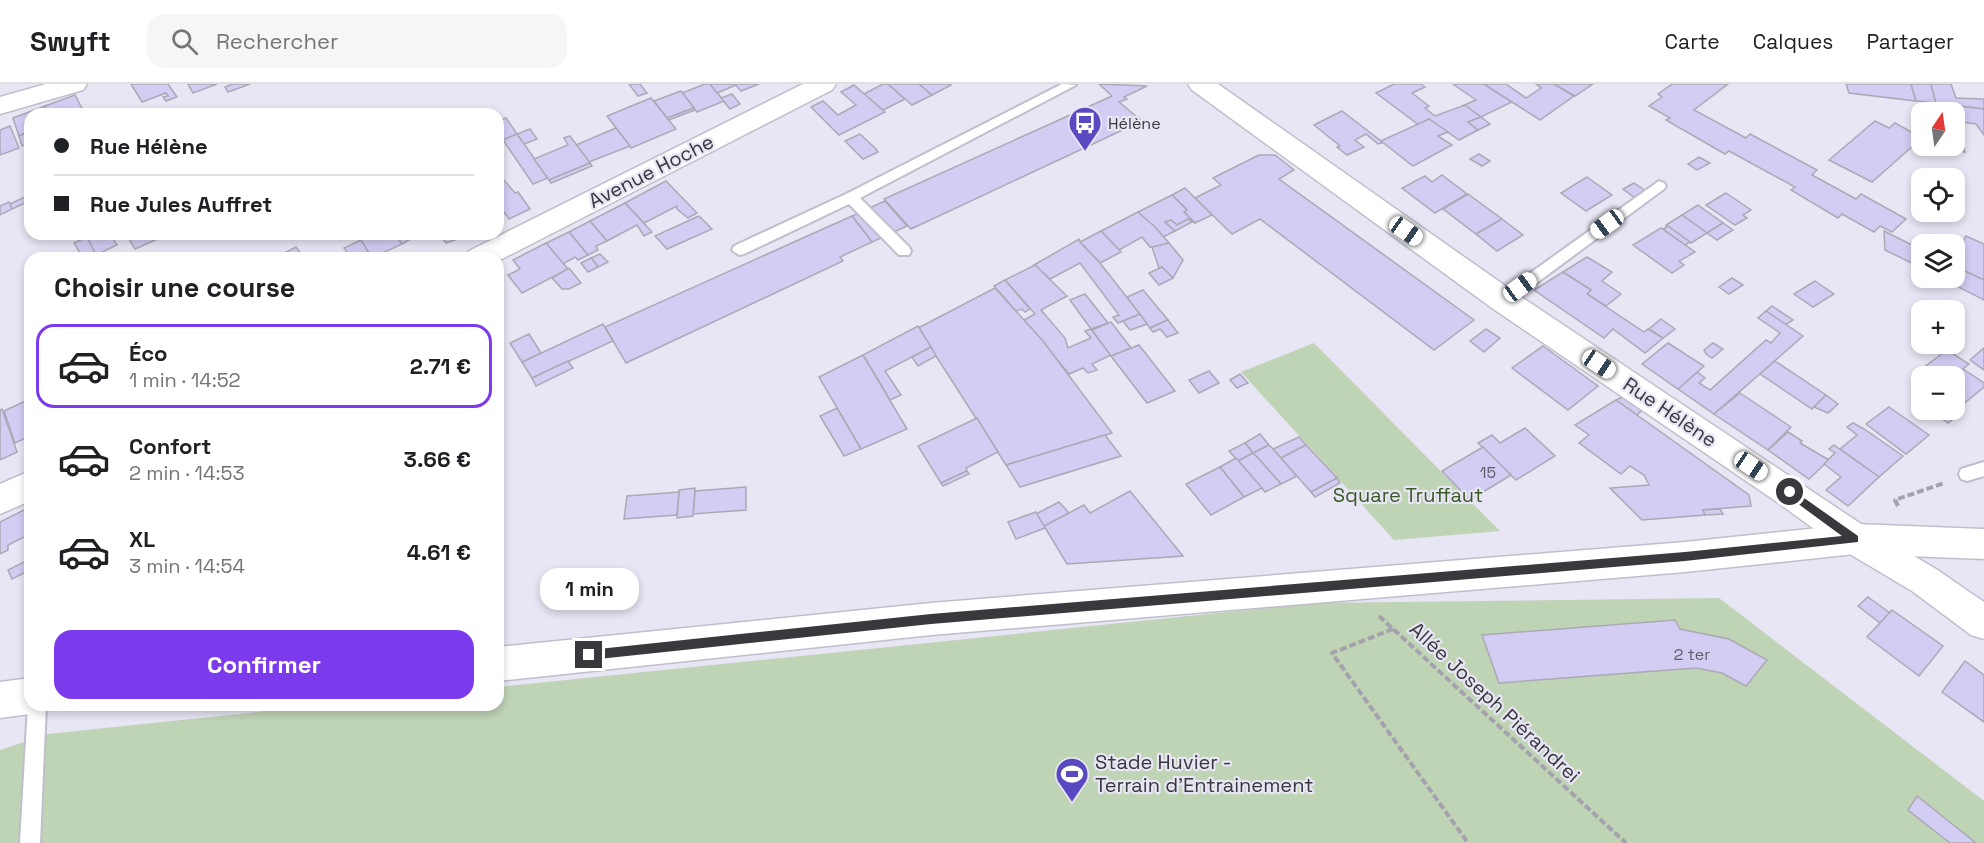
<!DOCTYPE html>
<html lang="fr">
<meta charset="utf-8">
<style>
body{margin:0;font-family:"Space Grotesk",sans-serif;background:#f6f6f6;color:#202124;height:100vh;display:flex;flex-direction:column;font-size:22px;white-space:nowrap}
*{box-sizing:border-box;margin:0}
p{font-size:20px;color:#757577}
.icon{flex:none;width:33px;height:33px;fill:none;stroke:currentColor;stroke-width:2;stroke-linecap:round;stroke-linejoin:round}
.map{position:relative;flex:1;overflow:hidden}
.details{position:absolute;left:24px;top:168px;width:480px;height:459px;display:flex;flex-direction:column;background:#fff;border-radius:18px;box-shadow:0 3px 9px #0003}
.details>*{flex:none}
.guide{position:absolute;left:24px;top:24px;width:480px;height:132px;border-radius:18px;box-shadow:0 3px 9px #0003;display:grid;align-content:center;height:132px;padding:0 30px;background:#fff}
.needle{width:39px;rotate:13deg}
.fabs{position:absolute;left:1911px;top:18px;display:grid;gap:12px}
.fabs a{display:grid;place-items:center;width:54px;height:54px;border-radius:12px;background:#fff;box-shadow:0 3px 9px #0003;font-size:30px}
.end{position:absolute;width:27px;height:27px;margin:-14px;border:8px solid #39383d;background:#fff;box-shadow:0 0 0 3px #fff}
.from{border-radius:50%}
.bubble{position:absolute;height:42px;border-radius:18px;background:#fff;box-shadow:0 3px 9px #0003;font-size:20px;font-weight:800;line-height:42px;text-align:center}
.car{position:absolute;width:18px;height:36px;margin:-18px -9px;border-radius:8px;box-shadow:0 0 4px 2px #0007;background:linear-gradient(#fff 24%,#345 0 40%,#fff 0 76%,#345 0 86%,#fff 0)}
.guide b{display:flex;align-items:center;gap:21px;height:57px;font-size:22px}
.guide b+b{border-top:2px solid #e0e0e0}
.guide i{width:15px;height:15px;background:#202124}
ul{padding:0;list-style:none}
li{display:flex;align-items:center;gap:18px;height:84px;margin:0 12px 9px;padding:0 18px;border:3px solid transparent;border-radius:18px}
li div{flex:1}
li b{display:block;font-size:22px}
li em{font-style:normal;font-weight:800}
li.selected{border-color:#7c3aed}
li>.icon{width:54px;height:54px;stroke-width:1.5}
h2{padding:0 30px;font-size:27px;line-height:72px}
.button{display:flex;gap:12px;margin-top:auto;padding:12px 30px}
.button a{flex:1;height:69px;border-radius:18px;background:#7c3aed;color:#fff;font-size:24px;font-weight:800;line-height:69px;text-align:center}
header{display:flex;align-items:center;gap:36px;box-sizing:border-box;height:84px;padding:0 30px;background:#fff;border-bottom:2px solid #e0e0e0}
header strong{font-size:28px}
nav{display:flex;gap:33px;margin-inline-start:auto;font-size:21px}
.search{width:420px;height:54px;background:#f6f6f6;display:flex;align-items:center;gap:15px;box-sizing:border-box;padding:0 21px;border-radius:18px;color:#757577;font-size:22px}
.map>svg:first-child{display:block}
.green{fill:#bfd3b5}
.building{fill:#d3ccf3;stroke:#aba9b6;stroke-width:1.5}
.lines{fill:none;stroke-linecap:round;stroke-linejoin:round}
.service-casing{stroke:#c0becc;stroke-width:4}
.minor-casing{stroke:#c0becc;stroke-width:3}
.tertiary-casing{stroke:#c0becc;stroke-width:3}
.path{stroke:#a4a2ad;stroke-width:4;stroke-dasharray:7 3;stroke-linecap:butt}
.service{fill:#fff;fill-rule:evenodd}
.minor{fill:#fff;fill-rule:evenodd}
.tertiary{fill:#fff;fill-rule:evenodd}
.route{fill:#39383d}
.labels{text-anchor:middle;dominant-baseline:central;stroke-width:4.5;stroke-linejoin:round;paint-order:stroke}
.far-poi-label{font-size:16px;fill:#39383d;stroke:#e8e5f4;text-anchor:start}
.number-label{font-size:16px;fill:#605d6a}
.street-label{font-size:20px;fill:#39383d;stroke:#e8e5f4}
.park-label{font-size:20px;fill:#395927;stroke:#e8e5f4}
.poi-label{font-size:20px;fill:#39383d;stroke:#e8e5f4;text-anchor:start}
</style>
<header>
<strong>Swyft</strong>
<div class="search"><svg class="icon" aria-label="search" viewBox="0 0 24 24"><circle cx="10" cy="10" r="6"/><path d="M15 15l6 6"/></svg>Rechercher</div>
<nav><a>Carte</a><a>Calques</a><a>Partager</a></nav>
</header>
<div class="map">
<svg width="1984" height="759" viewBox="0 0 1984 759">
<rect width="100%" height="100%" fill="#e8e5f4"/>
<g class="green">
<polygon points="1314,259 1500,447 1394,456 1241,288"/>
<polygon points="1719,514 1984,717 1984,759 0,759 0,666 48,650 324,621 498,621 498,603 1317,519"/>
</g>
<g class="building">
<polygon points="131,0 168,0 177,13 166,17 163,13 168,12 166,9 142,18"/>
<polygon points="188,0 217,0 193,9"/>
<polygon points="232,0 250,0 228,8 225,3"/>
<polygon points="629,0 640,0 647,9 638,12"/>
<polygon points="705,0 710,0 724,17 697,28 682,9"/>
<polygon points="710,0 735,0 736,1 717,9"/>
<polygon points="735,0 759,0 741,7"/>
<polygon points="883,0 888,0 905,15 883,26 864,10"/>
<polygon points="888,0 919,0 932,11 912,21"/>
<polygon points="919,0 950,0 951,1 932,11"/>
<polygon points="1099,0 1147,2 1124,13 1127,15 1119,18 1142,37 911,145 884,115 1112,12"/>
<polygon points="1394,0 1421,0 1425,3 1412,9 1429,22 1425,24 1435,32 1465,21 1481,33 1468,38 1478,46 1459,56 1429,35 1419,41 1376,9"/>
<polygon points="1453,0 1484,0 1512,18 1481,33 1465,21 1462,22 1476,16"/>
<polygon points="1484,0 1506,0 1526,14 1541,4 1536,0 1554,0 1574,12 1540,36"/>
<polygon points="1554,0 1593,0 1575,12"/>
<polygon points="1672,0 1728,0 1694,26 1746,54 1750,50 1817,86 1812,91 1856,115 1861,110 1906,135 1892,148 1880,142 1874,148 1842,130 1838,134 1791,106 1795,103 1729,67 1725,70 1666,36 1670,34 1649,22 1662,13 1658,10"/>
<polygon points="1846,0 1911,0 1916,17 1849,9"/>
<polygon points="1911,0 1931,0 1936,19 1916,17"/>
<polygon points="1931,0 1951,0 1956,14 1984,15 1984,25 1936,19"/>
<polygon points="854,1 885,28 839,51 811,23 823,17 838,31 856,21 841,8"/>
<polygon points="681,7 694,24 667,34 654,17"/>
<polygon points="732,10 740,20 730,25 721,14"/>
<polygon points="75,11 84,28 78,30 47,30 45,22"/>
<polygon points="651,14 676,45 631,64 607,32"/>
<polygon points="1921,18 1984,25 1984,51 1976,40 1962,38 1964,42 1954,40 1954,28 1926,28"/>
<polygon points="45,22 47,30 30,30 30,47 19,52 13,34"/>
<polygon points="694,24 695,26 669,36 667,34"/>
<polygon points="1342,27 1381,57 1382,59 1378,60 1366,50 1355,56 1364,63 1347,71 1337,63 1340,62 1314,41"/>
<polygon points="1481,33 1490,40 1478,46 1468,38"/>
<polygon points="506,34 517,50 503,56 498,48 498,37"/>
<polygon points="1429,35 1448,48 1438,52 1452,61 1413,82 1381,57"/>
<polygon points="1875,37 1889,44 1895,39 1922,54 1872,98 1829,76"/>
<polygon points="10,42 19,64 0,71 0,46"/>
<polygon points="616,44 630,62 589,78 576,61"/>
<polygon points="530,45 537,55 524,60 517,50"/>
<polygon points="30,47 30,59 22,62 19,52"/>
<polygon points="517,50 522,57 548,94 533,100 503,56"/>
<polygon points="860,50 875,64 878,68 863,75 845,57"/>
<polygon points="570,52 590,79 549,96 534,75 568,61 564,54"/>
<polygon points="1954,60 1963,61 1965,68 1952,66 1950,62"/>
<polygon points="1479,70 1490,77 1482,82 1470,75"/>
<polygon points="1259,71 1275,71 1294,86 1279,95 1474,236 1434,266 1260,135 1232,150 1195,114 1221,101 1213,94"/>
<polygon points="1699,73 1710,79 1697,86 1688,80"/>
<polygon points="590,79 592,82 551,99 549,96"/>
<polygon points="498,89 515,109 518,108 530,125 509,135 498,120"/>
<polygon points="1442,91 1467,110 1435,129 1402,104 1425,92 1432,98"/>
<polygon points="1587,93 1612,111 1586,127 1561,109"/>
<polygon points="666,97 697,129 688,134 677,125 677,122 644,139 625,119"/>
<polygon points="1634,99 1646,107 1635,114 1623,105"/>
<polygon points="1185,104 1212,131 1195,139 1184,128 1187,126 1172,111"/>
<polygon points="1726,109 1751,126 1743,131 1747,134 1735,141 1706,121"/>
<polygon points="1468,110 1502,135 1476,150 1443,125"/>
<polygon points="1172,111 1187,126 1184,128 1195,139 1188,135 1177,141 1171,136 1165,138 1175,147 1163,153 1138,128"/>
<polygon points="25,113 27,118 12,125 10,120"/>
<polygon points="885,117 907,142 872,158 852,132"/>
<polygon points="9,118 12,125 0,131 0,122"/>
<polygon points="625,119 652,148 644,152 637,141 607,157 590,137"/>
<polygon points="1698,121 1723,139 1707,149 1682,131"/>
<polygon points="1138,128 1155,143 1169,159 1155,164 1150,163 1142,153 1119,166 1101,147"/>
<polygon points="1682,131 1707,149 1691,159 1666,141"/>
<polygon points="699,132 712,145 667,165 655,152"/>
<polygon points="852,132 872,158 840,173 843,177 626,279 605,243"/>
<polygon points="1188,135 1192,138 1175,147 1165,138 1171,136 1177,141"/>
<polygon points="1502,135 1523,151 1497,167 1476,150"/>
<polygon points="590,137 607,157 596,162 598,166 588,171 569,148"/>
<polygon points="1723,139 1733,146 1717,156 1707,149"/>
<polygon points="1668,142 1672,145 1690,158 1685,161 1663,145"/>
<polygon points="1661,144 1695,168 1679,177 1684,181 1672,189 1633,161"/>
<polygon points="1101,147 1121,168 1100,179 1080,158"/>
<polygon points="1884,147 1922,166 1922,184 1885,166"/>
<polygon points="569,148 588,171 578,176 575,173 563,180 546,159"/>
<polygon points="94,150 110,150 117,161 96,171 87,153"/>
<polygon points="126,150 169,150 135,165"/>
<polygon points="357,150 395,150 402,160 372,174"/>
<polygon points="395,150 415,150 416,152 402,160"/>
<polygon points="439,150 451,150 455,156 446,159"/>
<polygon points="1966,152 1984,160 1984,196 1954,182 1954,172"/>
<polygon points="87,153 96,171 83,174 74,159"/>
<polygon points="1079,155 1080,158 1100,179 1140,230 1118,239 1113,233 1119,231 1080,179 1050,195 1034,181"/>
<polygon points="361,156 372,174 339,174 348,170 344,164"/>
<polygon points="546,159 568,185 522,209 508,191 520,185 513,176"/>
<polygon points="1169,159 1183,176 1173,194 1162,183 1159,184 1152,163"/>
<polygon points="296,163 304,174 287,174 284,169"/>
<polygon points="600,170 608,178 598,183 591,174"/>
<polygon points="1587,173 1612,188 1602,197 1621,210 1606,222 1587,210 1591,206 1563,188"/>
<polygon points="591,174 598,183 588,188 581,179"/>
<polygon points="1035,181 1067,212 1041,226 1065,254 1068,264 1091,254 1085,247 1091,245 1111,271 1092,280 1097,286 1088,289 1083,284 1069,290 1024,236 1035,230 1005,196"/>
<polygon points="1954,182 1984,196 1984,216 1941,194 1954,194"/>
<polygon points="1162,183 1173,194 1159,201 1149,189"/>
<polygon points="569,184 581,199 569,205 562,205 552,194"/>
<polygon points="1563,188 1591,206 1587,210 1644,248 1648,245 1663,254 1645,269 1613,245 1604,254 1534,206"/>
<polygon points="1732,194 1743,201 1729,210 1719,203"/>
<polygon points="1005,196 1030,225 1025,228 1022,225 1016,227 994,202"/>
<polygon points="1815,197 1834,210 1813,223 1794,210"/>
<polygon points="995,204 1043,257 1112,349 1006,381 918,244"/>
<polygon points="1143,206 1144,207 1168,236 1150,244 1127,213"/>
<polygon points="1085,210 1108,239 1091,245 1070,216"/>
<polygon points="1772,222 1793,236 1785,241 1766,227"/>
<polygon points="1766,227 1803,252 1714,330 1678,305 1697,288 1705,294 1699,299 1710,306 1766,256 1771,259 1780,249 1758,234"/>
<polygon points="1140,230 1147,240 1130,246 1123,237"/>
<polygon points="1661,235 1675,245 1663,254 1649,245"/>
<polygon points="1168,236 1178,249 1167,253 1160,245 1153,248 1150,244"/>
<polygon points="1111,238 1131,264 1111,272 1092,246"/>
<polygon points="603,240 613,257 532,294 522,278"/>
<polygon points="918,242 931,263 885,287 901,311 890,316 863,271"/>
<polygon points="1486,245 1500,254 1484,268 1470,257"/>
<polygon points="529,250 541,269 522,278 510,259"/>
<polygon points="1668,259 1704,282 1678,305 1642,280"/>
<polygon points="1713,259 1723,265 1712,274 1706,270 1704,266"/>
<polygon points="1139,261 1175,307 1147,319 1111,272"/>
<polygon points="1543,262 1598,302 1568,326 1512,284"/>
<polygon points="931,263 936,272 918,282 912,273"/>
<polygon points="1984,264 1984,286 1970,276"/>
<polygon points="1947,266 1969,280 1963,285 1984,299 1984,303 1961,322 1954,318 1954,292 1922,292 1922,295 1915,290"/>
<polygon points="863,271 907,345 861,365 819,293"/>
<polygon points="568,277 573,284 536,302 532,294"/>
<polygon points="1775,277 1826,311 1812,325 1760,290"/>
<polygon points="1209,287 1219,299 1199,309 1189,296"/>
<polygon points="1240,290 1248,299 1237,304 1230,296"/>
<polygon points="1740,309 1791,343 1768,366 1714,330"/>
<polygon points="1826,311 1838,320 1828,329 1814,323"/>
<polygon points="1622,313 1642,326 1637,331 1616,316"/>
<polygon points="30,315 30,352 15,359 4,327"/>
<polygon points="1616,316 1749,411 1751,422 1703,426 1705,431 1642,436 1610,404 1649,401 1644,391 1630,382 1621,390 1579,359 1589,351 1575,341"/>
<polygon points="1889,323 1929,351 1906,370 1866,340"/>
<polygon points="837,324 861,365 844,372 820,332"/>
<polygon points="2,325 17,368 0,376 0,326"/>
<polygon points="1929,326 1948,326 1957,332 1948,339"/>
<polygon points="977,334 998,368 966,384 967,387 941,399 918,362"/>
<polygon points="1853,339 1864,345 1903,372 1879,393 1840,365 1857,351 1847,343"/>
<polygon points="1525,344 1555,372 1516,396 1478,359 1492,351 1500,359"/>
<polygon points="1788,348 1802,357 1800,359 1829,376 1809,395 1768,366"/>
<polygon points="1260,350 1269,361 1253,369 1245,359"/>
<polygon points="1105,351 1121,372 1020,403 1006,381"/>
<polygon points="1299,353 1306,361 1281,374 1273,365"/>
<polygon points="1245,359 1253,369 1238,377 1229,367"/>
<polygon points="1269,361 1273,365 1297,392 1281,400 1253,369"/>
<polygon points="1306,361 1337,394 1311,408 1281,374"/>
<polygon points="1834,361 1879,393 1848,422 1826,406 1841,393 1824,380 1835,369 1829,365"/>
<polygon points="1483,363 1511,391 1470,416 1442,387"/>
<polygon points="1253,369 1259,375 1281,400 1265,408 1238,377"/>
<polygon points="1236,374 1262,404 1244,413 1220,383"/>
<polygon points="1220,383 1244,413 1211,431 1186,400"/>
<polygon points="967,387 969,390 943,402 941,399"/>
<polygon points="1337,394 1340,399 1315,413 1311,408"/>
<polygon points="746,403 746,426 693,430 695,407"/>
<polygon points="695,404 693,432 677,434 679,406"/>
<polygon points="1130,407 1183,472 1067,480 1044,442 1084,421 1090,429"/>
<polygon points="679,408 677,431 624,435 627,412"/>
<polygon points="1059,418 1069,429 1044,442 1036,430"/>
<polygon points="30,423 30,450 8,461 8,466 0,470 0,438"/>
<polygon points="1720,425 1723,430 1705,431 1703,426"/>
<polygon points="1036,428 1045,444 1016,455 1008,438"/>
<polygon points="30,475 30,486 12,495 8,486"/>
<polygon points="1868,513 1890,529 1880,539 1858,522"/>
<polygon points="1892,526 1943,562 1919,592 1867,553"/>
<polygon points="1675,536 1680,545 1729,555 1767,576 1746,602 1722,589 1696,584 1499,599 1482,551"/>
<polygon points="1965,577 1984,591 1984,638 1942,608"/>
<polygon points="1917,712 1976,759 1950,759 1908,726"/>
</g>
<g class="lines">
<g class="service-casing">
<g id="service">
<polygon points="1062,0 1076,1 860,114 909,163 911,167 909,171 899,171 849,120 744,170 739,171 732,166 734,162 846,110"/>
<polygon points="1659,97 1664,99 1666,102 1664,105 1508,220 1498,220 1496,216 1498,212"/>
<polygon points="1984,378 1984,392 1967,397 1961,395 1959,390 1961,385"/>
<polygon points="30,615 30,621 46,621 40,759 20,759 28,621"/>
</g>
</g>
<g class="minor-casing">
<g id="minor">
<polygon points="46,0 87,0 83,6 0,30 0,13"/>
<polygon points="803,0 836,0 832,6 498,177 498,174 465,174 469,167"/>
<polygon points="1188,0 1218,0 1514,208 1867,444 1936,485 1984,518 1984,555 1971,551 1912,507 1843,466 1777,418 1492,224 1192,6"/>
<polygon points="30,387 30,417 0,430 0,400"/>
</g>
</g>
<g class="tertiary-casing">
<g id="tertiary">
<polygon points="1855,440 1984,445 1984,475 1855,470 1685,488 931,551 498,597 498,563 931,519 1685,458"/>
<polygon points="30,594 30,621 45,621 43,625 30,630 0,634 0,598"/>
</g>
</g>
<g class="path">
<polyline points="1898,422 1895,416 1944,399"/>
<polyline points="1379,532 1626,759"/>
<polyline points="1393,545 1332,569 1468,759"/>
</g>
<use href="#service" class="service"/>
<use href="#minor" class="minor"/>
<use href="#tertiary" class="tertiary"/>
</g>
<polygon class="route" points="1790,404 1858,452 1858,458 1685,477 931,540 589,576 584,571 589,566 931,530 1685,468 1842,452 1786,411 1785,408"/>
<defs>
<g id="bus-pin" transform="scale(1.725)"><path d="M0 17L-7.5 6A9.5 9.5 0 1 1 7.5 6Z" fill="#5a4ac2" stroke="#e8e5f4"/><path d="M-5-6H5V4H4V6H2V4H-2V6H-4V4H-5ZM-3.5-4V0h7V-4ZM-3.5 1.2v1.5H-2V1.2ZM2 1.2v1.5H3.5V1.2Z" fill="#fff"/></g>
<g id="stadium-pin" transform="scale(1.725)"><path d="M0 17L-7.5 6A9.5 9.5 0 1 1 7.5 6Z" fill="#5a4ac2" stroke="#e8e5f4"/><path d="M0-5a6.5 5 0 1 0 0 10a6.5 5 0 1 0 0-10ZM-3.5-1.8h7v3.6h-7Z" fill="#fff"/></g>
</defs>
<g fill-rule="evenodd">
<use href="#bus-pin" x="1085" y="39"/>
<use href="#stadium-pin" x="1072" y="690"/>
</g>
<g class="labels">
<g class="far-poi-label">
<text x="1108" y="39">Hélène</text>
</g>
<g class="number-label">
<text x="1488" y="388">15</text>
<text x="1692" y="570">2 ter</text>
</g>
<g class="street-label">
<text transform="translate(651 87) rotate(-27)">Avenue Hoche</text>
<text transform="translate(1670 328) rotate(34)">Rue Hélène</text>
<text transform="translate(1495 618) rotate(43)">Allée Joseph Piérandrei</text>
</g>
<g class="park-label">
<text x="1408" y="411">Square Truffaut</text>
</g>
<g class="poi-label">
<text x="1095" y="678">Stade Huvier -<tspan x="1095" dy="23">Terrain d'Entrainement</tspan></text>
</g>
</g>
</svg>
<div class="fabs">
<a><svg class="needle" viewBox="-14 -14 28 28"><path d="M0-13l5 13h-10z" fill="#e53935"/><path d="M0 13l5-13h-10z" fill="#757577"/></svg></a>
<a><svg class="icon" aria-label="locate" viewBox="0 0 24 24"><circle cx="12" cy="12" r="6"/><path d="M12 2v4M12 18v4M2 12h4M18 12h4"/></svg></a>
<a><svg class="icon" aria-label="layers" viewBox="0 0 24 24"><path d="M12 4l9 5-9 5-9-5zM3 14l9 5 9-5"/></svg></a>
<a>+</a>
<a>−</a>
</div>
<i class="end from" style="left:1790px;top:408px"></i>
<i class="end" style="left:589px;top:571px"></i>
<div class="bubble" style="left:540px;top:484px;width:99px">1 min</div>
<i class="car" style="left:1607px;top:140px;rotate:234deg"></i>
<i class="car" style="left:1406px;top:147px;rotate:125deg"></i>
<i class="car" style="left:1520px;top:203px;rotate:54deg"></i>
<i class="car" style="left:1599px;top:280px;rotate:124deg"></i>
<i class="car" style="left:1751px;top:382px;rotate:124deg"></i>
<div class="guide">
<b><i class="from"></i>Rue Hélène</b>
<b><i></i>Rue Jules Auffret</b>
</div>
<section class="details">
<h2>Choisir une course</h2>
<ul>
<li class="selected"><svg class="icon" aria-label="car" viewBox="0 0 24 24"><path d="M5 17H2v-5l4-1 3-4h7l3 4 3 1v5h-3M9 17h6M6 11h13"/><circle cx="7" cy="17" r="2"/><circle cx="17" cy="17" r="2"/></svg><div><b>Éco</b><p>1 min · 14:52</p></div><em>2.71 €</em></li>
<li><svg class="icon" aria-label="car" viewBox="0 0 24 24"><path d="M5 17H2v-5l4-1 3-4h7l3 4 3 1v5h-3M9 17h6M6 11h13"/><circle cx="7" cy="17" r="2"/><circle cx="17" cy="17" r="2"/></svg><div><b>Confort</b><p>2 min · 14:53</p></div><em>3.66 €</em></li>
<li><svg class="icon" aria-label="car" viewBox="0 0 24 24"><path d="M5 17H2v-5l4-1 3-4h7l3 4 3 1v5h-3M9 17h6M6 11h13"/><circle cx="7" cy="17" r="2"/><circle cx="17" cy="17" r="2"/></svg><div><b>XL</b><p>3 min · 14:54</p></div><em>4.61 €</em></li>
</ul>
<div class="button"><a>Confirmer</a></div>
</section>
</div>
